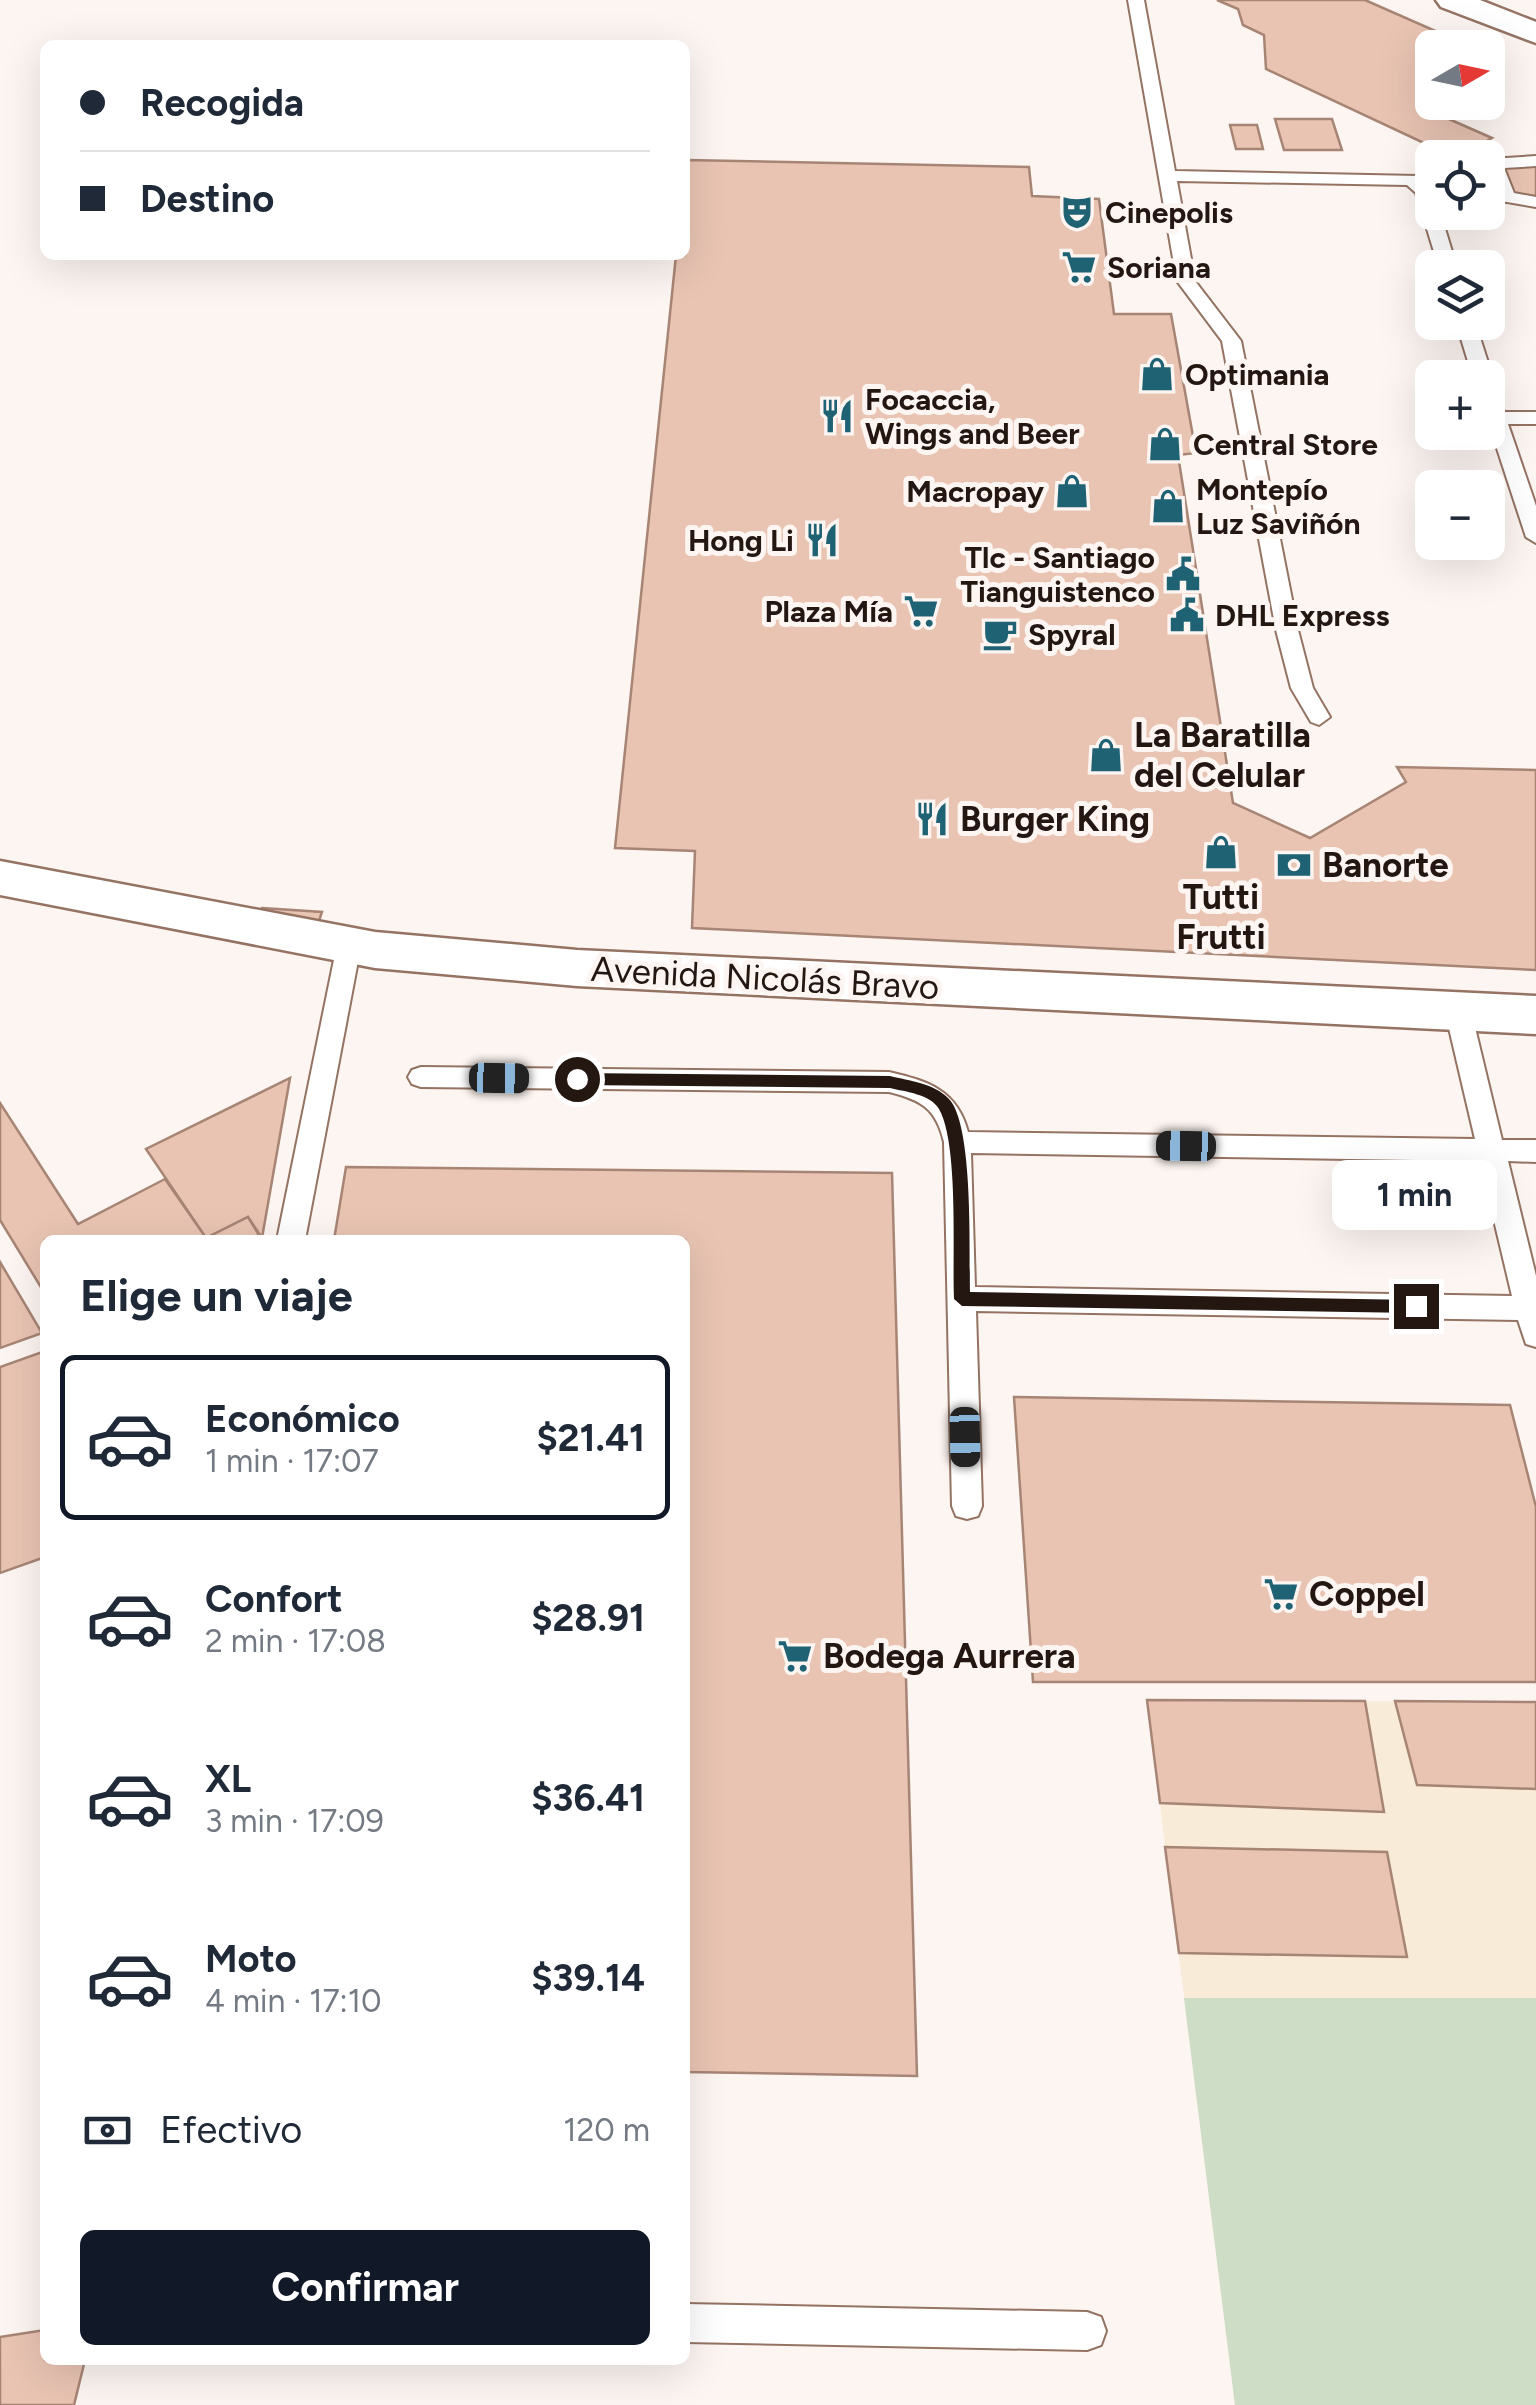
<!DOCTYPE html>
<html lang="es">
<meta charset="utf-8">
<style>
body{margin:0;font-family:Figtree,sans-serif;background:#f2f2f3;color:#1f2937;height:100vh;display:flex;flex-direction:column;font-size:38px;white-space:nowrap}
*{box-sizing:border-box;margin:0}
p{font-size:32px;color:#747a83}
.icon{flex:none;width:55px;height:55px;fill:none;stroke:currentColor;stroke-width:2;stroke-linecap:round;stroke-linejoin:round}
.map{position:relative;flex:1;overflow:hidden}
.details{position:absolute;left:40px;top:1235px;width:650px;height:1130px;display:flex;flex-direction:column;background:#fff;border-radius:15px;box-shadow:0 10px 40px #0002}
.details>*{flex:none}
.top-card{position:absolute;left:40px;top:40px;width:650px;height:220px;border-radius:15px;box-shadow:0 10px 40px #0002;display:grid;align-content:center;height:220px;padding:0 40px;background:#fff}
.needle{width:65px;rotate:81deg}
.controls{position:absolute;left:1415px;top:30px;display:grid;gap:20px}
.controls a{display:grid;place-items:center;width:90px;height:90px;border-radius:15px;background:#fff;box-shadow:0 10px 40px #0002;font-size:50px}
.end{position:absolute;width:45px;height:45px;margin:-22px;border:12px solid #241711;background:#fff;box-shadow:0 0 0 5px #fff}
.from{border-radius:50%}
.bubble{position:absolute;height:70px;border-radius:15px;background:#fff;box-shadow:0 10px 40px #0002;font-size:32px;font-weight:700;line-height:70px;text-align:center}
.car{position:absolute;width:30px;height:60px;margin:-30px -15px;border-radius:12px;box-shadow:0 0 8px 2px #0007;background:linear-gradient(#222 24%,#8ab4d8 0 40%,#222 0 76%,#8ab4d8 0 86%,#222 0)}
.top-card b{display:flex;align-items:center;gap:35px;height:95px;font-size:38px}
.top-card b+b{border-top:2px solid #e0e1e3}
.top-card i{width:25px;height:25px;background:#1f2937}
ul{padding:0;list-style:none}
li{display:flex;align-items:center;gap:30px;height:165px;margin:0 20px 15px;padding:0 20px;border:5px solid transparent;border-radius:15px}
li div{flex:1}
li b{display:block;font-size:38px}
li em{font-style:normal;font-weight:700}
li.current{border-color:#111827}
li>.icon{width:90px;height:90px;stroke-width:1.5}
h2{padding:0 40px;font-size:45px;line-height:120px}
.pay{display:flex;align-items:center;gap:25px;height:110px;padding:0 40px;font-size:38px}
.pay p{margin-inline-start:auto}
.cta{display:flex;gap:20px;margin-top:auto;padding:20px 40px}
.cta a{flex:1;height:115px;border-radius:15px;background:#111827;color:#fff;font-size:40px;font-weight:700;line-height:115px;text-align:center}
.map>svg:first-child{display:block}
.education{fill:#f8ebd7}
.green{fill:#cdddc6}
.building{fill:#e9c4b3;stroke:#a78575;stroke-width:2.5}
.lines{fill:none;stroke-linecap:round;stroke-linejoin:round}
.lane-casing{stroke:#947363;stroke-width:4}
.street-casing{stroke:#947363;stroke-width:5}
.lane{fill:#fff;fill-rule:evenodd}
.street{fill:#fff;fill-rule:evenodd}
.route{fill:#241711}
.labels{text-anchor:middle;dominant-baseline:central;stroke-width:10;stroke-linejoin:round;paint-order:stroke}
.far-poi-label{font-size:30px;font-weight:bold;fill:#241711;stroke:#fdf5f1;text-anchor:start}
.poi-label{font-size:35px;font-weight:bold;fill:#241711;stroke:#fdf5f1;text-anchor:start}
.street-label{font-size:35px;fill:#241711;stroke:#fdf5f1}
</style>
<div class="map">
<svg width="1536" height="2405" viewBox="0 0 1536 2405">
<rect width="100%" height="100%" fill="#fdf5f1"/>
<polygon class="education" points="1147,1700 1536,1702 1536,2405 1235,2405"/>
<polygon class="green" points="1184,1998 1536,1998 1536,2405 1235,2405"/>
<g class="building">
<polygon points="1217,0 1365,0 1474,48 1432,48 1432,102 1450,102 1433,112 1492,138 1456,158 1266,69 1264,35 1243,25 1238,9"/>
<polygon points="1275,119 1332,119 1342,150 1284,150"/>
<polygon points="1230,125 1257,125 1263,149 1236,149"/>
<polygon points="686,160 1029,167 1032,196 1099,199 1114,314 1171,314 1196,453 1178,455 1233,803 1310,838 1406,782 1397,767 1536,770 1536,970 692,928 695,851 615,848 676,255 685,255"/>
<polygon points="1503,163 1536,164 1536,196 1511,196"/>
<polygon points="262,908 322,912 317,927 257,922"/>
<polygon points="290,1078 262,1238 248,1217 206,1238 146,1149"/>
<polygon points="0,1103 78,1224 165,1179 206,1238 248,1217 262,1240 45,1240 42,1289 0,1220"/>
<polygon points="346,1167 892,1173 917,2076 685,2072 685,1240 334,1240"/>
<polygon points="0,1262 42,1333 0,1348"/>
<polygon points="45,1351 45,1557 0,1573 0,1367"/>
<polygon points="1014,1397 1510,1405 1536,1507 1536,1682 1033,1682"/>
<polygon points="1147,1700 1365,1701 1384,1812 1160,1803"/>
<polygon points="1395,1701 1536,1702 1536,1789 1417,1785"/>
<polygon points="1165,1847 1387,1852 1407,1957 1179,1953"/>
<polygon points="45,2330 45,2360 85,2360 74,2405 0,2405 0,2337"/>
</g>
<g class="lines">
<g class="lane-casing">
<g id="lane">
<polygon points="1128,0 1144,0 1175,171 1418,176 1432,191 1432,212 1440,212 1457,268 1439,268 1416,193 1407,185 1177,181 1195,281 1241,341 1298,630 1313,688 1330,717 1319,725 1311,722 1291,688 1276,630 1222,341 1177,281"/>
<polygon points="1536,156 1536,166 1504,168 1514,193 1536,197 1536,207 1501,201 1488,176 1490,159"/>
<polygon points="1456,322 1475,322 1493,378 1490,382 1488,378 1473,378"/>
<polygon points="1488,387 1498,393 1504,412 1536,412 1536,424 1508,424 1536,506 1536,543 1526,537 1488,421"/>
<polygon points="349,936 358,939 361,945 305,1240 277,1240 337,945 340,939"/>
<path d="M1458,1001L1467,1004L1471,1011L1502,1140H1536V1162L1508,1161L1536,1276V1347L1526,1344L1518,1320L976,1311L982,1506L978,1516L967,1519L956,1516L952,1506L944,1142C936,1108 921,1100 889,1092L421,1087L412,1084L408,1077L412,1070L421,1067L889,1072C928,1081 957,1090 968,1132L1475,1139L1445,1011L1449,1004ZM971,1153L1480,1161L1512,1296L975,1287Z"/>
<polygon points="685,2304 1087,2312 1101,2317 1106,2331 1101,2345 1087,2350 685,2342"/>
</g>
</g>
<g class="street-casing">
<g id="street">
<polygon points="1436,0 1480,0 1536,22 1536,43 1441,7"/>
<polygon points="0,861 375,932 577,950 1536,996 1536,1034 577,986 375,968 0,895"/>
</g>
</g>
<use href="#lane" class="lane"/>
<use href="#street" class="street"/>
</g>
<path class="route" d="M577,1073L890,1076C910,1081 933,1083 948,1098C974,1122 969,1253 970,1292L1416,1300L1424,1306L1416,1313L962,1306L954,1299C952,1256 959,1144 939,1109C930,1094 906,1092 890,1088L577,1085L569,1079Z"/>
<defs>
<g id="theatre-bare" transform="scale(2.7)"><path d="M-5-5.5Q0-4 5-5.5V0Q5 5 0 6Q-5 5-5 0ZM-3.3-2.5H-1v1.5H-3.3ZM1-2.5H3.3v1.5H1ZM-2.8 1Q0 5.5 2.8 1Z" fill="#1e6274" stroke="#fdf5f1" stroke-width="2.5" paint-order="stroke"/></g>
<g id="supermarket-bare" transform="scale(2.7)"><path d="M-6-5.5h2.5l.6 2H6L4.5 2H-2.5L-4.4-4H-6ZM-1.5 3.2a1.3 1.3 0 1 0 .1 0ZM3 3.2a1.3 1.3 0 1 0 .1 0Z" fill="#1e6274" stroke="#fdf5f1" stroke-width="2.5" paint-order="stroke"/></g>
<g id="shop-bare" transform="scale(2.7)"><path d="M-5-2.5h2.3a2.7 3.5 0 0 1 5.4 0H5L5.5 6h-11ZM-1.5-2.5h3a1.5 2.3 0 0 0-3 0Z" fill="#1e6274" stroke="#fdf5f1" stroke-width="2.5" paint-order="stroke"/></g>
<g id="restaurant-bare" transform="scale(2.7)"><path d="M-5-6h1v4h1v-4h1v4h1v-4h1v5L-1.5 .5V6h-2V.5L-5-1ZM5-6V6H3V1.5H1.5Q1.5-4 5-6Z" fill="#1e6274" stroke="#fdf5f1" stroke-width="2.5" paint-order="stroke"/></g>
<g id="civic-bare" transform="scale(2.7)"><path d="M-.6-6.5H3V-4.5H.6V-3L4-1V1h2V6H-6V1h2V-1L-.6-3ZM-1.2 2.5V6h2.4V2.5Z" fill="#1e6274" stroke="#fdf5f1" stroke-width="2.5" paint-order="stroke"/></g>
<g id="cafe-bare" transform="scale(2.7)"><path d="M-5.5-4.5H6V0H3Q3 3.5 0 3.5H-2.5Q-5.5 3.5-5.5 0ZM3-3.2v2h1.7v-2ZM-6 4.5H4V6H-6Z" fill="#1e6274" stroke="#fdf5f1" stroke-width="2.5" paint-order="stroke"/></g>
<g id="bank-bare" transform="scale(2.7)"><path d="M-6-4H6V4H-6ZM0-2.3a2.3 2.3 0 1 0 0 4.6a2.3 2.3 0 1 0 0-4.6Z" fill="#1e6274" stroke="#fdf5f1" stroke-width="2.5" paint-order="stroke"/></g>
</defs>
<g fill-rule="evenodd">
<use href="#theatre-bare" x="1077" y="212"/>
<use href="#supermarket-bare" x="1079" y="267"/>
<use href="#shop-bare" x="1157" y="374"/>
<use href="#restaurant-bare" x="837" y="416"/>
<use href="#shop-bare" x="1165" y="444"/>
<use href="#shop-bare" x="1072" y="491"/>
<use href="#shop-bare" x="1168" y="506"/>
<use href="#restaurant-bare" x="822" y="540"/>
<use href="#civic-bare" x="1183" y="574"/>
<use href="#supermarket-bare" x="921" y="611"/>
<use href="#civic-bare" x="1187" y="615"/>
<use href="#cafe-bare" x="1000" y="634"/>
<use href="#shop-bare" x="1106" y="755"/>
<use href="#restaurant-bare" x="932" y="819"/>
<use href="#shop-bare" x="1221" y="852"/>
<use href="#bank-bare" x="1294" y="865"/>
<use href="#supermarket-bare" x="1281" y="1594"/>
<use href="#supermarket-bare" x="795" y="1656"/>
</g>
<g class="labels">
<g class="far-poi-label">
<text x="1105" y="212">Cinepolis</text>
<text x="1107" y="267">Soriana</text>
<text x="1185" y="374">Optimania</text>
<text x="865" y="399">Focaccia,<tspan x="865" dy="34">Wings and Beer</tspan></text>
<text x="1193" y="444">Central Store</text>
<text x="1196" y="489">Montepío<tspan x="1196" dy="34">Luz Saviñón</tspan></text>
<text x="1044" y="491" text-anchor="end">Macropay</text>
<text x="794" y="540" text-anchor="end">Hong Li</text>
<text x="1155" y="557" text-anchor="end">Tlc - Santiago<tspan x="1155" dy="34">Tianguistenco</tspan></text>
<text x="893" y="611" text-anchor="end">Plaza Mía</text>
<text x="1215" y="615">DHL Express</text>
<text x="1028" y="634">Spyral</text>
</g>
<g class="poi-label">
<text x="1134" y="735">La Baratilla<tspan x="1134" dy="40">del Celular</tspan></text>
<text x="960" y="819">Burger King</text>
<text x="1322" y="865">Banorte</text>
<text x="1221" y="897" text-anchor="middle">Tutti<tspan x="1221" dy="40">Frutti</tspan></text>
<text x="1309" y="1594">Coppel</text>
<text x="823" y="1656">Bodega Aurrera</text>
</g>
<g class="street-label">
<text transform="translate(765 978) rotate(3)">Avenida Nicolás Bravo</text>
</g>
</g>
</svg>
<div class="controls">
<a><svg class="needle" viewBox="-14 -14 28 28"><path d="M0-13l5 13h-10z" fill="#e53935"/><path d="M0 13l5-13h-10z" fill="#747a83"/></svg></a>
<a><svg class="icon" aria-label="locate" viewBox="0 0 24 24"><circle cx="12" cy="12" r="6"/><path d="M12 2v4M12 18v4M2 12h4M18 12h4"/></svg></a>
<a><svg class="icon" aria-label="layers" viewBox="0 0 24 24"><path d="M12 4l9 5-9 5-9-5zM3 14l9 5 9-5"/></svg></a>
<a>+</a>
<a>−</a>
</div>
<i class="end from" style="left:577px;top:1079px"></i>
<i class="end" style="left:1416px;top:1306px"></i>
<div class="bubble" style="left:1332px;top:1160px;width:165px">1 min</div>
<i class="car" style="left:499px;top:1078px;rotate:91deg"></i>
<i class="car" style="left:1186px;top:1146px;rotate:271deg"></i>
<i class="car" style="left:965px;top:1437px;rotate:179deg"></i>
<div class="top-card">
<b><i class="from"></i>Recogida</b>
<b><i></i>Destino</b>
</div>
<section class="details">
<h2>Elige un viaje</h2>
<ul>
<li class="current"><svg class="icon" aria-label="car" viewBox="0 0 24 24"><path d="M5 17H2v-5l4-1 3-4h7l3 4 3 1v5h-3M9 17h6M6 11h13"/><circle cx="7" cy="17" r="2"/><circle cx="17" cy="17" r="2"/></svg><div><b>Económico</b><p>1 min · 17:07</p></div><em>$21.41</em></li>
<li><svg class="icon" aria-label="car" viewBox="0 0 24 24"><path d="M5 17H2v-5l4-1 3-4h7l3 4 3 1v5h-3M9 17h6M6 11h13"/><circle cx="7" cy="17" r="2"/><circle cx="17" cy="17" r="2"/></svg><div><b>Confort</b><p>2 min · 17:08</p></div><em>$28.91</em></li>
<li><svg class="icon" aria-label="car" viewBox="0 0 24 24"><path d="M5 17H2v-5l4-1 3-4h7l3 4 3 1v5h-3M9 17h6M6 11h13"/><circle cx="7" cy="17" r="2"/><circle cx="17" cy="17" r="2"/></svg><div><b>XL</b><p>3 min · 17:09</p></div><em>$36.41</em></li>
<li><svg class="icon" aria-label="car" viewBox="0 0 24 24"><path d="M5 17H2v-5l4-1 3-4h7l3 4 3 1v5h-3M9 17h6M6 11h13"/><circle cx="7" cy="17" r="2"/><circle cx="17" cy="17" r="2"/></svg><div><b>Moto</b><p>4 min · 17:10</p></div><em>$39.14</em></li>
</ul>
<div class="pay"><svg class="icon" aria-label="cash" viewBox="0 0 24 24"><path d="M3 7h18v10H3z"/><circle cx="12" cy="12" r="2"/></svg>Efectivo<p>120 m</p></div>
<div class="cta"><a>Confirmar</a></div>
</section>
</div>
